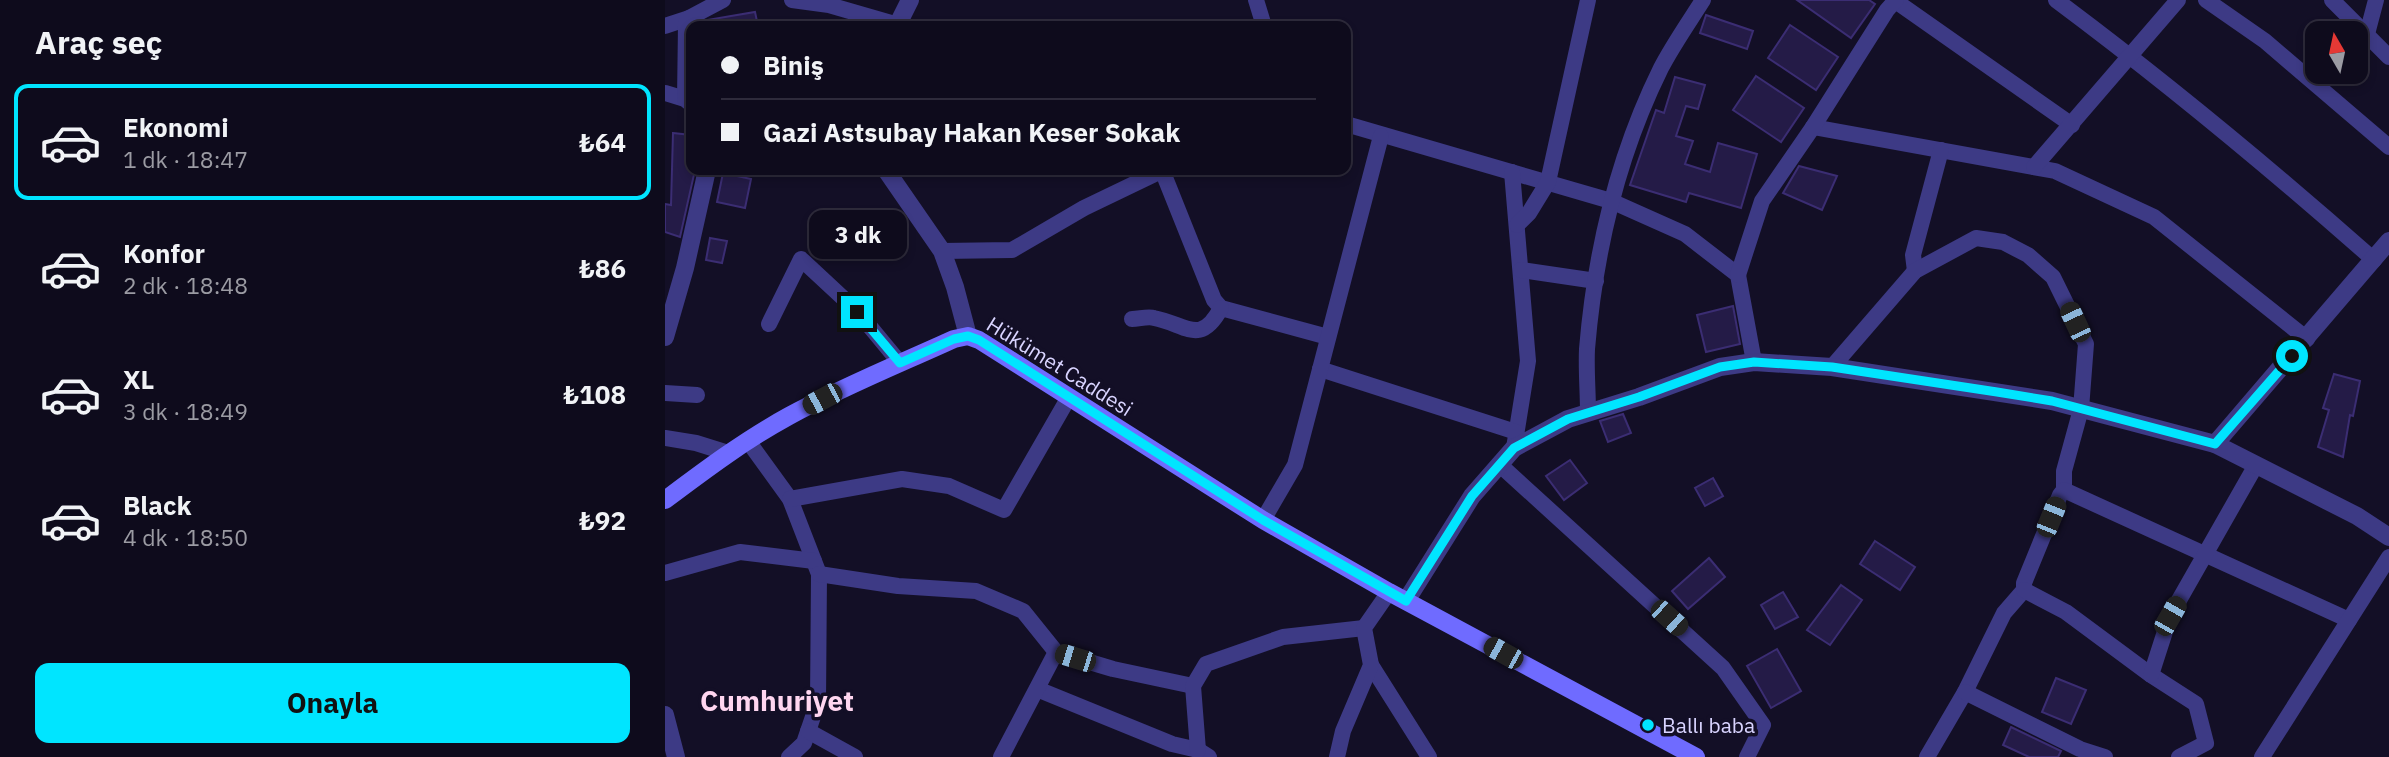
<!DOCTYPE html>
<html lang="tr">
<meta charset="utf-8">
<style>
body{margin:0;font-family:"IBM Plex Sans",sans-serif;background:#1c1929;color:#f1f3f6;height:100vh;display:flex;flex-direction:column;font-size:26px;white-space:nowrap}
*{box-sizing:border-box;margin:0}
p{font-size:23px;color:#9b9ba3}
.icon{flex:none;width:38px;height:38px;fill:none;stroke:currentColor;stroke-width:2;stroke-linecap:round;stroke-linejoin:round}
.map{position:relative;flex:1;overflow:hidden}
.drawer{display:flex;flex-direction:column;background:#0e0b1c;width:665px}
.drawer>*{flex:none}
.guide{position:absolute;left:21px;top:21px;width:665px;height:154px;border-radius:14px;box-shadow:0 4px 10px #0003,0 0 0 2px #2e2b3b;display:grid;align-content:center;height:154px;padding:0 35px;background:#0e0b1c}
.needle{width:46px;rotate:351deg}
.tools{position:absolute;left:1640px;top:21px;display:grid;gap:14px}
.tools a{display:grid;place-items:center;width:63px;height:63px;border-radius:14px;background:#0e0b1c;box-shadow:0 4px 10px #0003,0 0 0 2px #2e2b3b;font-size:35px}
.end{position:absolute;width:32px;height:32px;margin:-16px;border:9px solid #00e5ff;background:#111;box-shadow:0 0 0 4px #111}
.from{border-radius:50%}
.bubble{position:absolute;height:49px;border-radius:14px;background:#0e0b1c;box-shadow:0 4px 10px #0003,0 0 0 2px #2e2b3b;font-size:23px;font-weight:700;line-height:49px;text-align:center}
.car{position:absolute;width:21px;height:42px;margin:-21px -10px;border-radius:9px;box-shadow:0 0 5px 2px #0007;background:linear-gradient(#222 24%,#8ab4d8 0 40%,#222 0 76%,#8ab4d8 0 86%,#222 0)}
.guide b{display:flex;align-items:center;gap:24px;height:66px;font-size:26px}
.guide b+b{border-top:2px solid #2e2b3b}
.guide i{width:18px;height:18px;background:#f1f3f6}
ul{padding:0;list-style:none}
li{display:flex;align-items:center;gap:21px;height:116px;margin:0 14px 10px;padding:0 21px;border:4px solid transparent;border-radius:14px}
li div{flex:1}
li b{display:block;font-size:26px}
li em{font-style:normal;font-weight:700}
li.active{border-color:#00e5ff}
li>.icon{width:63px;height:63px;stroke-width:1.5}
h2{padding:0 35px;font-size:32px;line-height:84px}
.button{display:flex;gap:14px;margin-top:auto;padding:14px 35px}
.button a{flex:1;height:80px;border-radius:14px;background:#00e5ff;color:#111;font-size:28px;font-weight:700;line-height:80px;text-align:center}
main{display:flex;flex:1;min-height:0}
.map>svg:first-child{display:block}
.building{fill:#241b47;stroke:#3b2d73;stroke-width:2}
.lines{fill:none;stroke-linecap:round;stroke-linejoin:round}
.minor{stroke:#3d3a85;stroke-width:16}
.tertiary{stroke:#3d3a85;stroke-width:18}
.secondary{stroke:#6f6bff;stroke-width:18}
.route{stroke:#00e5ff;stroke-width:9}
.poi-dot{fill:#00e5ff;stroke:#130f26;stroke-width:2.5}
.labels{text-anchor:middle;dominant-baseline:central;stroke-width:7;stroke-linejoin:round;paint-order:stroke}
.street-label{font-size:21px;fill:#d9d4ff;stroke:#130f26}
.poi-label{font-size:21px;fill:#d9d4ff;stroke:#130f26;text-anchor:start}
.district-label{font-size:28px;font-weight:bold;fill:#ffd6f0;stroke:#130f26}
</style>
<main>
<section class="drawer">
<h2>Araç seç</h2>
<ul>
<li class="active"><svg class="icon" aria-label="car" viewBox="0 0 24 24"><path d="M5 17H2v-5l4-1 3-4h7l3 4 3 1v5h-3M9 17h6M6 11h13"/><circle cx="7" cy="17" r="2"/><circle cx="17" cy="17" r="2"/></svg><div><b>Ekonomi</b><p>1 dk · 18:47</p></div><em>₺64</em></li>
<li><svg class="icon" aria-label="car" viewBox="0 0 24 24"><path d="M5 17H2v-5l4-1 3-4h7l3 4 3 1v5h-3M9 17h6M6 11h13"/><circle cx="7" cy="17" r="2"/><circle cx="17" cy="17" r="2"/></svg><div><b>Konfor</b><p>2 dk · 18:48</p></div><em>₺86</em></li>
<li><svg class="icon" aria-label="car" viewBox="0 0 24 24"><path d="M5 17H2v-5l4-1 3-4h7l3 4 3 1v5h-3M9 17h6M6 11h13"/><circle cx="7" cy="17" r="2"/><circle cx="17" cy="17" r="2"/></svg><div><b>XL</b><p>3 dk · 18:49</p></div><em>₺108</em></li>
<li><svg class="icon" aria-label="car" viewBox="0 0 24 24"><path d="M5 17H2v-5l4-1 3-4h7l3 4 3 1v5h-3M9 17h6M6 11h13"/><circle cx="7" cy="17" r="2"/><circle cx="17" cy="17" r="2"/></svg><div><b>Black</b><p>4 dk · 18:50</p></div><em>₺92</em></li>
</ul>
<div class="button"><a>Onayla</a></div>
</section>
<div class="map">
<svg width="1724" height="757" viewBox="0 0 1724 757">
<rect width="100%" height="100%" fill="#130f26"/>
<g class="building">
<polygon points="1132,0 1204,0 1210,4 1186,38"/>
<polygon points="90,12 93,26 42,26 42,20"/>
<polygon points="1041,15 1088,31 1082,49 1035,33"/>
<polygon points="1125,25 1173,57 1151,90 1103,58"/>
<polygon points="1091,76 1139,108 1116,142 1068,110"/>
<polygon points="1010,77 1040,85 1033,109 1021,106 1011,136 1028,141 1020,164 1045,172 1053,143 1092,154 1076,208 1024,193 1021,202 965,185 991,110 999,113"/>
<polygon points="8,133 26,135 26,170 30,170 15,237 0,232 0,204 6,205"/>
<polygon points="1134,166 1172,176 1157,210 1118,193"/>
<polygon points="58,173 86,179 80,208 52,202"/>
<polygon points="45,238 62,241 57,263 41,260"/>
<polygon points="1068,306 1075,344 1041,352 1032,315"/>
<polygon points="1669,374 1695,381 1688,416 1685,415 1678,457 1653,447 1664,410 1658,408"/>
<polygon points="958,414 966,433 943,442 935,421"/>
<polygon points="905,460 922,483 899,500 881,476"/>
<polygon points="1048,478 1058,496 1040,506 1030,488"/>
<polygon points="1210,541 1250,567 1235,590 1195,564"/>
<polygon points="1044,558 1060,577 1023,609 1007,591"/>
<polygon points="1176,585 1197,600 1165,645 1142,630"/>
<polygon points="1118,592 1133,617 1110,629 1096,605"/>
<polygon points="1112,649 1136,691 1106,708 1082,666"/>
<polygon points="1391,678 1421,690 1406,724 1377,712"/>
<polygon points="1346,727 1396,751 1393,757 1364,757 1338,745"/>
</g>
<g class="lines">
<g class="minor">
<polyline points="127,0 164,5 233,25"/>
<polyline points="591,0 599,26"/>
<polyline points="1229,0 1407,125"/>
<path d="M1391,0C1501,82 1606,169 1709,260"/>
<polyline points="1541,0 1600,41 1724,147"/>
<polyline points="1667,0 1724,57"/>
<polyline points="0,26 24,18"/>
<polyline points="1702,34 1711,0"/>
<polyline points="0,93 20,99 26,104"/>
<polyline points="20,99 21,23 24,18 58,0"/>
<polyline points="681,124 946,201 1020,234 1073,275 1089,362"/>
<polyline points="1148,127 1390,171 1489,217 1642,339"/>
<polyline points="1369,167 1513,0"/>
<polyline points="497,170 549,300 556,308 663,337"/>
<polyline points="847,172 863,361 849,448"/>
<polyline points="852,225 864,213 883,182 923,0"/>
<polyline points="277,251 347,250 419,208 498,170"/>
<polyline points="856,270 931,281"/>
<polyline points="1250,271 1248,255 1276,150"/>
<polyline points="1073,275 1097,201 1148,127 1222,10 1231,0"/>
<path d="M467,319C474,319 483,316 489,318C521,324 535,347 556,308"/>
<polyline points="104,324 136,259 192,311 235,363"/>
<polyline points="1167,367 1250,271 1311,238 1338,242 1363,255 1388,277 1421,344 1416,409 1399,471 1399,490 1395,495 1359,583 1359,590 1339,613 1300,692 1262,757"/>
<polyline points="655,369 851,432"/>
<polyline points="0,393 32,395"/>
<path d="M923,413C923,392 921,370 922,349C930,253 953,155 996,68C1008,45 1024,22 1038,0"/>
<polyline points="0,438 31,443 63,453"/>
<polyline points="83,441 125,499 154,574 153,702 139,743 124,757"/>
<polyline points="834,464 1058,668 1098,725 1082,757"/>
<polyline points="1399,490 1684,620"/>
<polyline points="125,499 237,479 284,486 339,510 404,397"/>
<polyline points="598,520 630,465 716,136"/>
<polyline points="0,573 75,552 149,561"/>
<polyline points="154,574 233,586 311,591 358,611 391,652 448,669 528,686"/>
<polyline points="1359,590 1401,612 1486,675 1531,704 1541,743 1514,757"/>
<polyline points="706,665 764,757"/>
<polyline points="1486,675 1505,616 1591,465"/>
<polyline points="372,689 507,744 533,750 544,757"/>
<polyline points="1300,692 1415,749 1440,757"/>
<polyline points="143,731 190,757"/>
<polyline points="533,750 528,686 541,664 618,637 699,628"/>
<polyline points="336,757 391,652"/>
<polyline points="672,757 678,731 706,665 699,628 724,592"/>
<polyline points="1597,757 1724,557"/>
</g>
<g class="tertiary">
<polyline points="232,26 245,0"/>
<polyline points="221,170 277,251 290,287 303,336"/>
<polyline points="0,337 20,268 42,170"/>
<polyline points="1550,444 1724,241"/>
<polyline points="741,601 807,496 849,448 903,419 974,397 1055,367 1089,362 1167,367 1387,401 1550,444 1692,516 1724,537"/>
<polyline points="0,715 11,757"/>
</g>
<path class="secondary" d="M0,500C40,470 80,440 124,416C177,387 234,364 289,339L303,336L314,340L598,520L724,592L1031,757"/>
</g>
<g class="lines">
<polyline class="route" points="192,312 235,363 289,339 303,336 314,340 598,520 741,601 807,496 849,448 903,419 974,397 1055,367 1089,362 1167,367 1332,392 1387,401 1550,444 1627,356"/>
</g>
<circle class="poi-dot" cx="983" cy="725" r="7"/>
<g class="labels">
<g class="street-label">
<text transform="translate(395 366) rotate(32)">Hükümet Caddesi</text>
</g>
<g class="poi-label">
<text x="997" y="725">Ballı baba</text>
</g>
<g class="district-label">
<text x="112" y="700">Cumhuriyet</text>
</g>
</g>
</svg>
<div class="tools">
<a><svg class="needle" viewBox="-14 -14 28 28"><path d="M0-13l5 13h-10z" fill="#e53935"/><path d="M0 13l5-13h-10z" fill="#9b9ba3"/></svg></a>
</div>
<i class="end from" style="left:1627px;top:356px"></i>
<i class="end" style="left:192px;top:312px"></i>
<div class="bubble" style="left:144px;top:210px;width:98px">3 dk</div>
<i class="car" style="left:1410px;top:322px;rotate:335deg"></i>
<i class="car" style="left:157px;top:399px;rotate:242deg"></i>
<i class="car" style="left:1386px;top:517px;rotate:22deg"></i>
<i class="car" style="left:1505px;top:616px;rotate:30deg"></i>
<i class="car" style="left:1004px;top:618px;rotate:132deg"></i>
<i class="car" style="left:838px;top:653px;rotate:299deg"></i>
<i class="car" style="left:410px;top:658px;rotate:287deg"></i>
<div class="guide">
<b><i class="from"></i>Biniş</b>
<b><i></i>Gazi Astsubay Hakan Keser Sokak</b>
</div>
</div>
</main>
